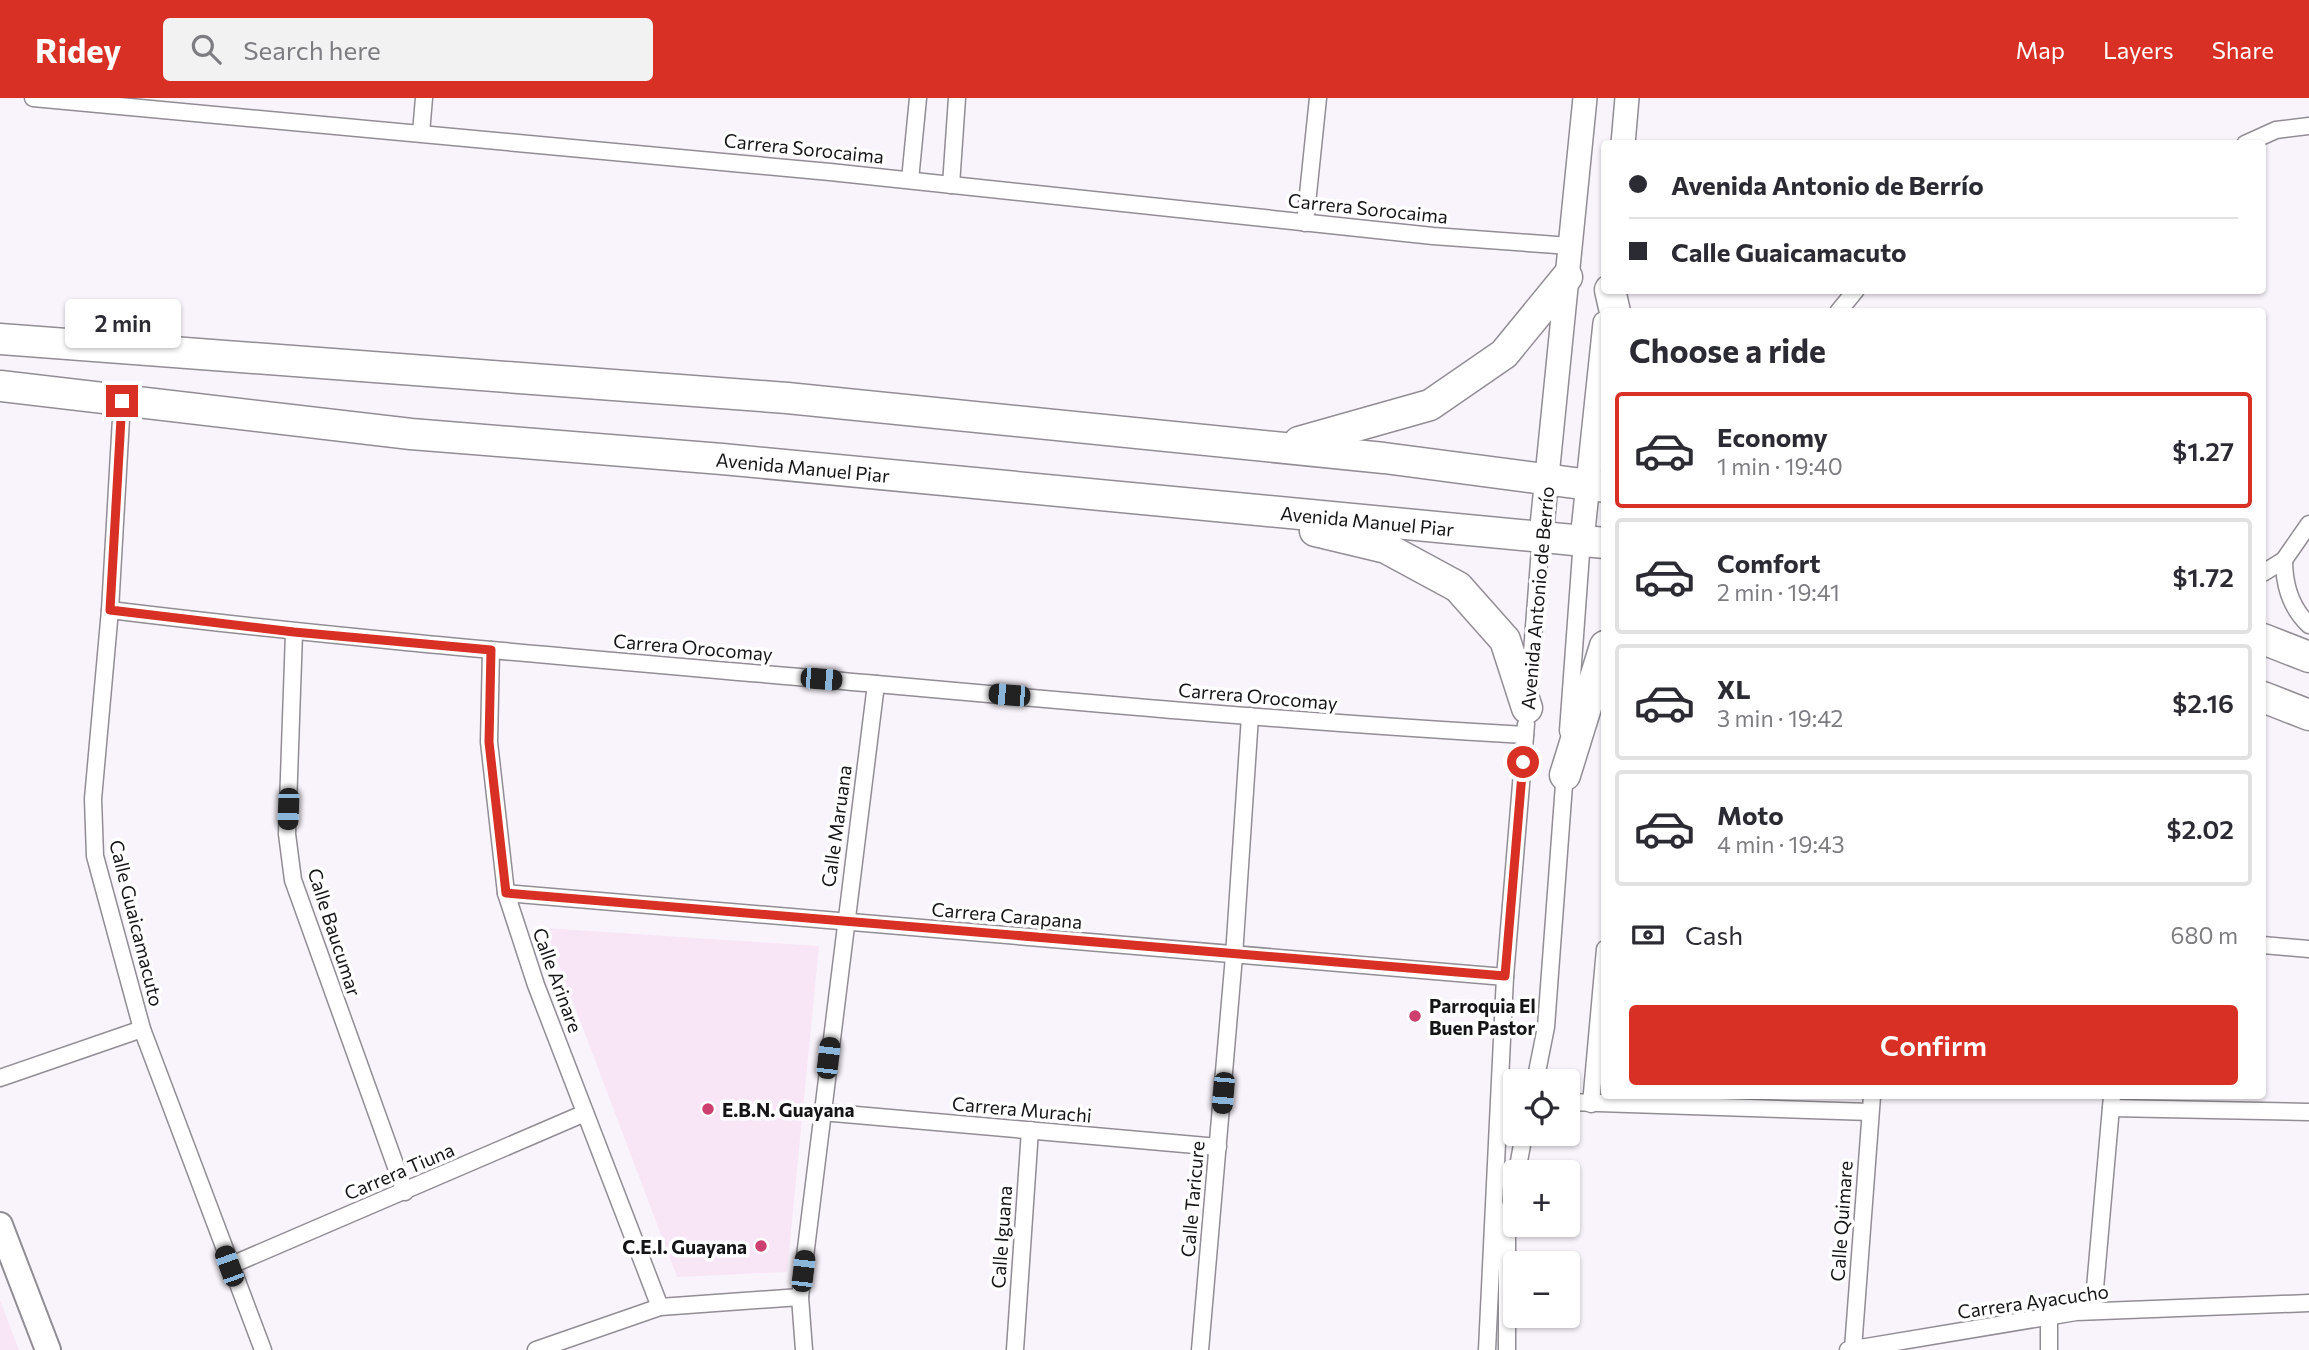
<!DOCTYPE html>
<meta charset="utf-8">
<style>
body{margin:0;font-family:Commissioner,sans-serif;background:#f2f2f3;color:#2b2b33;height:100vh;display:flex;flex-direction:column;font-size:26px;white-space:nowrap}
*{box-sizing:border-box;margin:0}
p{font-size:23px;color:#7c7c81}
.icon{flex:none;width:38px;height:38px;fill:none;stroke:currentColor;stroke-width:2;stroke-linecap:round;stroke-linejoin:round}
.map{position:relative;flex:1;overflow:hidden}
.panel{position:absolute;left:1601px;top:210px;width:665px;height:791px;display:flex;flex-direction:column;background:#fff;border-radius:7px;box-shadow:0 2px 5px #0004}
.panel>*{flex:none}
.banner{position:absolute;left:1601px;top:42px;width:665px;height:154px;border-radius:7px;box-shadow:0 2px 5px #0004;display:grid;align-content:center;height:154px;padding:0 28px;background:#fff}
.fabs{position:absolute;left:1503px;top:971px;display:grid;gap:14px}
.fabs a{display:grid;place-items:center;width:77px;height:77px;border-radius:7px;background:#fff;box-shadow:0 2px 5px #0004;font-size:35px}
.end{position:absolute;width:32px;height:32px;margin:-16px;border:9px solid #d93025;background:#fff;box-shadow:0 0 0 4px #fff}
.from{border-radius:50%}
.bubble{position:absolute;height:49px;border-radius:7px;background:#fff;box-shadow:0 2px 5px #0004;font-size:23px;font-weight:600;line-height:49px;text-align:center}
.car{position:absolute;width:21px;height:42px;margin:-21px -10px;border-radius:9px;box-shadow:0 0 5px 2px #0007;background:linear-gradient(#222 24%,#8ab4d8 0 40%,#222 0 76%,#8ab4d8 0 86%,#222 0)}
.banner b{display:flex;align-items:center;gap:24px;height:66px;font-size:26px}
.banner b+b{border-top:2px solid #e1e1e2}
.banner i{width:18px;height:18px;background:#2b2b33}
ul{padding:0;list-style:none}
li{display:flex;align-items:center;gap:21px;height:116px;margin:0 14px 10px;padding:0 14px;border:4px solid #e1e1e2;border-radius:7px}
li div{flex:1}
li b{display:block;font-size:26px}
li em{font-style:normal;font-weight:600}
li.current{border-color:#d93025}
li>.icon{width:63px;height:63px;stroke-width:1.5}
h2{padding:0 28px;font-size:32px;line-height:84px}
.pay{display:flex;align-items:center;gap:18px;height:77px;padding:0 28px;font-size:26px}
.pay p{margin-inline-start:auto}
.primary-button{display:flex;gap:14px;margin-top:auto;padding:14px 28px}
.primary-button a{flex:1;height:80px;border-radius:7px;background:#d93025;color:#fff;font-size:28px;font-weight:600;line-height:80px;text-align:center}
header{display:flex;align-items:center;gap:42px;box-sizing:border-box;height:98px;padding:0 35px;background:#d93025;color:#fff}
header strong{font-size:33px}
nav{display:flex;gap:38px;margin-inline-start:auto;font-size:24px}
.search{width:490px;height:63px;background:#f2f2f3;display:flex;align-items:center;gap:18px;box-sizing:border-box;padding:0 24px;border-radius:7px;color:#7c7c81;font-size:26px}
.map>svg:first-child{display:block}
.education{fill:#f8e6f7}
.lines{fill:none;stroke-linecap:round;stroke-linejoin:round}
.street-casing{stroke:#928d94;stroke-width:19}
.secondary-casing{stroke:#928d94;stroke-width:26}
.primary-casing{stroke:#928d94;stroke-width:28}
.highway-casing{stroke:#928d94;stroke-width:33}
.street{stroke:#fff;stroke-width:16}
.secondary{stroke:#fff;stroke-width:23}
.primary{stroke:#fff;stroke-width:24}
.highway{stroke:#fff;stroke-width:30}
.route{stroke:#d93025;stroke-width:9}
.poi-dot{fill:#cc3f6f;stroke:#fff;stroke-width:2.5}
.labels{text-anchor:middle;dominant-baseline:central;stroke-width:7;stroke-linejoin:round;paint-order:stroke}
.street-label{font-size:19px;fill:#151416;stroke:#fff}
.poi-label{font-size:19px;font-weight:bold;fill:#151416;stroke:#fff;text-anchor:start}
</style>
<header>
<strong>Ridey</strong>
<div class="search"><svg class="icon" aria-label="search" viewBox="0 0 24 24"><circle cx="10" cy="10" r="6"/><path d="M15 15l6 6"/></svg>Search here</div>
<nav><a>Map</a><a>Layers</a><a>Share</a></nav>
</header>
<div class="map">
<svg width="2309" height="1252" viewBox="0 0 2309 1252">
<rect width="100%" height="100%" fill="#f9f4fc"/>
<g class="education">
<polygon points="545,830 819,848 787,1174 677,1179"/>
<polygon points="0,1202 19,1252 0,1252"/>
</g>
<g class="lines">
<g class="street-casing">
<g id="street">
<polyline points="33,0 830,74 1433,138 1570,148"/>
<polyline points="421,35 424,0"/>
<polyline points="2245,46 2276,32 2309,28"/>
<polyline points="910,82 918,0"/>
<polyline points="951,87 957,0"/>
<polyline points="1305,125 1318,0"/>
<polyline points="1838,214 1856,192"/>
<polyline points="122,303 110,512 93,701 95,758 142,931 263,1252"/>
<path d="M2284,462C2284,486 2291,510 2309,527"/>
<polyline points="2263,475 2284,462 2309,426"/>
<path d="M110,512C346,541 583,560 820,581C1055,602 1290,624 1525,637"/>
<polyline points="294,535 287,736 293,782 405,1094"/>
<polyline points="491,552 489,644 506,795 536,887 660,1209"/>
<polyline points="1529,593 1541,438"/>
<polyline points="1568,633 1582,442"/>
<polyline points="506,795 1505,879"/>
<polyline points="2263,847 2309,851"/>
<polyline points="0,980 142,931"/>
<polyline points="1535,984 1546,929 1565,673"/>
<polyline points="1568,1004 1870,1014"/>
<polyline points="1591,1006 1605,851"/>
<polyline points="2111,1010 2309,1014"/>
<polyline points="822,1014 1218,1049"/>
<polyline points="1517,1074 1524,1036"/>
<polyline points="229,1168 585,1015"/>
<polyline points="2093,1213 2112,998"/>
<polyline points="2049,1218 2049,1252"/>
<polyline points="1853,1251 1872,998"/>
<polyline points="536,1252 660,1209 800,1199"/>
<polyline points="804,1252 800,1199 876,586"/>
<polyline points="1015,1252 1030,1032"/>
<polyline points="1200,1252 1234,858 1250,618"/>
<polyline points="1487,1252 1505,879 1526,626"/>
<polyline points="1507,1252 1507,1122 1516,1081"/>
<polyline points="1848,1252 2076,1214 2309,1205"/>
</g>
</g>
<g class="secondary-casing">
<g id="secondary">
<polyline points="1623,46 1627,0"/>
<polyline points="1541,438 1585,0"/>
<polyline points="1582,442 1605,225"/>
</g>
</g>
<g class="primary-casing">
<polyline id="primary" points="0,1127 48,1252"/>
</g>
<g class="highway-casing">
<g id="highway">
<polyline points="1610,192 1615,214"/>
<polyline points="0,241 787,300 1384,360 1605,389"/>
<path id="s1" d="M0,288L411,336L722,361L1605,445"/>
<polyline points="1299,344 1430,307 1504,256 1567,179"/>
<polyline points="1315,433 1386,450 1458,489 1505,542 1527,610"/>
<polyline points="2263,541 2309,559"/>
<polyline points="2263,599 2309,617"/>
<polyline points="1565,677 1605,548"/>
</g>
</g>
<use href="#street" class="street"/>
<use href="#secondary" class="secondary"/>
<use href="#primary" class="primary"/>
<use href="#highway" class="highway"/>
</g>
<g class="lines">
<polyline class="route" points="122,303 110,512 294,534 491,552 489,644 506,795 1505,878 1523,664"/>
</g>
<g class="poi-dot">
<circle cx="1415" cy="918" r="7"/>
<circle cx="708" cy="1011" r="7"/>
<circle cx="761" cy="1148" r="7"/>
</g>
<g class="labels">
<g class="street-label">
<text transform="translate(804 50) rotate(6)">Carrera Sorocaima</text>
<text transform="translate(1368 110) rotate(6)">Carrera Sorocaima</text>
<text stroke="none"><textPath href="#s1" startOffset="807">Avenida Manuel Piar</textPath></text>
<text stroke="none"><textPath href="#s1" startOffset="1374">Avenida Manuel Piar</textPath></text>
<text transform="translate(1537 500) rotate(-85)">Avenida Antonio de Berrío</text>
<text transform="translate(693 549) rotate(5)">Carrera Orocomay</text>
<text transform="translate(1258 598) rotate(5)">Carrera Orocomay</text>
<text transform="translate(836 728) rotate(-82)">Calle Maruana</text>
<text transform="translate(1007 817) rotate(5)">Carrera Carapana</text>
<text transform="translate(137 825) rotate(76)">Calle Guaicamacuto</text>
<text transform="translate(335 834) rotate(72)">Calle Baucumar</text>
<text transform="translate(558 882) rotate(70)">Calle Arinare</text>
<text transform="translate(1022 1011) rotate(5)">Carrera Murachi</text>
<text transform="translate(399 1073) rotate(-23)">Carrera Tiuna</text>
<text transform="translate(1192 1101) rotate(-85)">Calle Taricure</text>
<text transform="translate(1841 1123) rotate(-86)">Calle Quimare</text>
<text transform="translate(1001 1139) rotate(-86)">Calle Iguana</text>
<text transform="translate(2033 1203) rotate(-8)">Carrera Ayacucho</text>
</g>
<g class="poi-label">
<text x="1429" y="907">Parroquia El<tspan x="1429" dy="22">Buen Pastor</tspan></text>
<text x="722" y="1011">E.B.N. Guayana</text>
<text x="747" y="1148" text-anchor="end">C.E.I. Guayana</text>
</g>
</g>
</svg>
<div class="fabs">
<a><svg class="icon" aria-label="locate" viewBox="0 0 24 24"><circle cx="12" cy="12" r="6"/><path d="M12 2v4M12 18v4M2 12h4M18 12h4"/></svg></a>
<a>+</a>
<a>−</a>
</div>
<i class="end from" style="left:1523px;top:664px"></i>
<i class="end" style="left:122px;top:303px"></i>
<div class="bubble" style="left:65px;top:201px;width:116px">2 min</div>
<i class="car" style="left:821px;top:581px;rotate:95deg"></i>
<i class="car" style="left:1009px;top:597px;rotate:275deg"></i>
<i class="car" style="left:288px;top:711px;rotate:182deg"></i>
<i class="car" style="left:828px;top:960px;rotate:7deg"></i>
<i class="car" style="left:1223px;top:995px;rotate:185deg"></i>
<i class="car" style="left:229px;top:1168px;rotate:340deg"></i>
<i class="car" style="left:803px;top:1173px;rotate:7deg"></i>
<div class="banner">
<b><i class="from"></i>Avenida Antonio de Berrío</b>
<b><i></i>Calle Guaicamacuto</b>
</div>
<section class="panel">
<h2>Choose a ride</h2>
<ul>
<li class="current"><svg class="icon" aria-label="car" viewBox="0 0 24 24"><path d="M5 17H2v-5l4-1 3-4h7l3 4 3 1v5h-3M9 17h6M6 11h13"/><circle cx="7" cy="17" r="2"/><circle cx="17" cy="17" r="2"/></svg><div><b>Economy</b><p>1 min · 19:40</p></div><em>$1.27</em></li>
<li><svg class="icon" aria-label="car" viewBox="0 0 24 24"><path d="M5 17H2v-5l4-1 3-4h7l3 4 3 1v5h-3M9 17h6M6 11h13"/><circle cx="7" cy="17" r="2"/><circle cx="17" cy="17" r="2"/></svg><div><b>Comfort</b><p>2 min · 19:41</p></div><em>$1.72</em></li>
<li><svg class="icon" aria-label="car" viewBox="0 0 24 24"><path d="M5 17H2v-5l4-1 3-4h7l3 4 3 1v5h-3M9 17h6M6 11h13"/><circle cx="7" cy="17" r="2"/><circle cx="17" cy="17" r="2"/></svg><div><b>XL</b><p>3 min · 19:42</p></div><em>$2.16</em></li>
<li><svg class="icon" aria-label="car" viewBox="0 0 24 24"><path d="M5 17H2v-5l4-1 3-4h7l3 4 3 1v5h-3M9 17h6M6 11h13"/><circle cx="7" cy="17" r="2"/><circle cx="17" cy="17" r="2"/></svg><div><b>Moto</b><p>4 min · 19:43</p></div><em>$2.02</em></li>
</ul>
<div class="pay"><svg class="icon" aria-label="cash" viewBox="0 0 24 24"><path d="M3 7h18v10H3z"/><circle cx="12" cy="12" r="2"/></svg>Cash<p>680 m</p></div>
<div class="primary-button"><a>Confirm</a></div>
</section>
</div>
